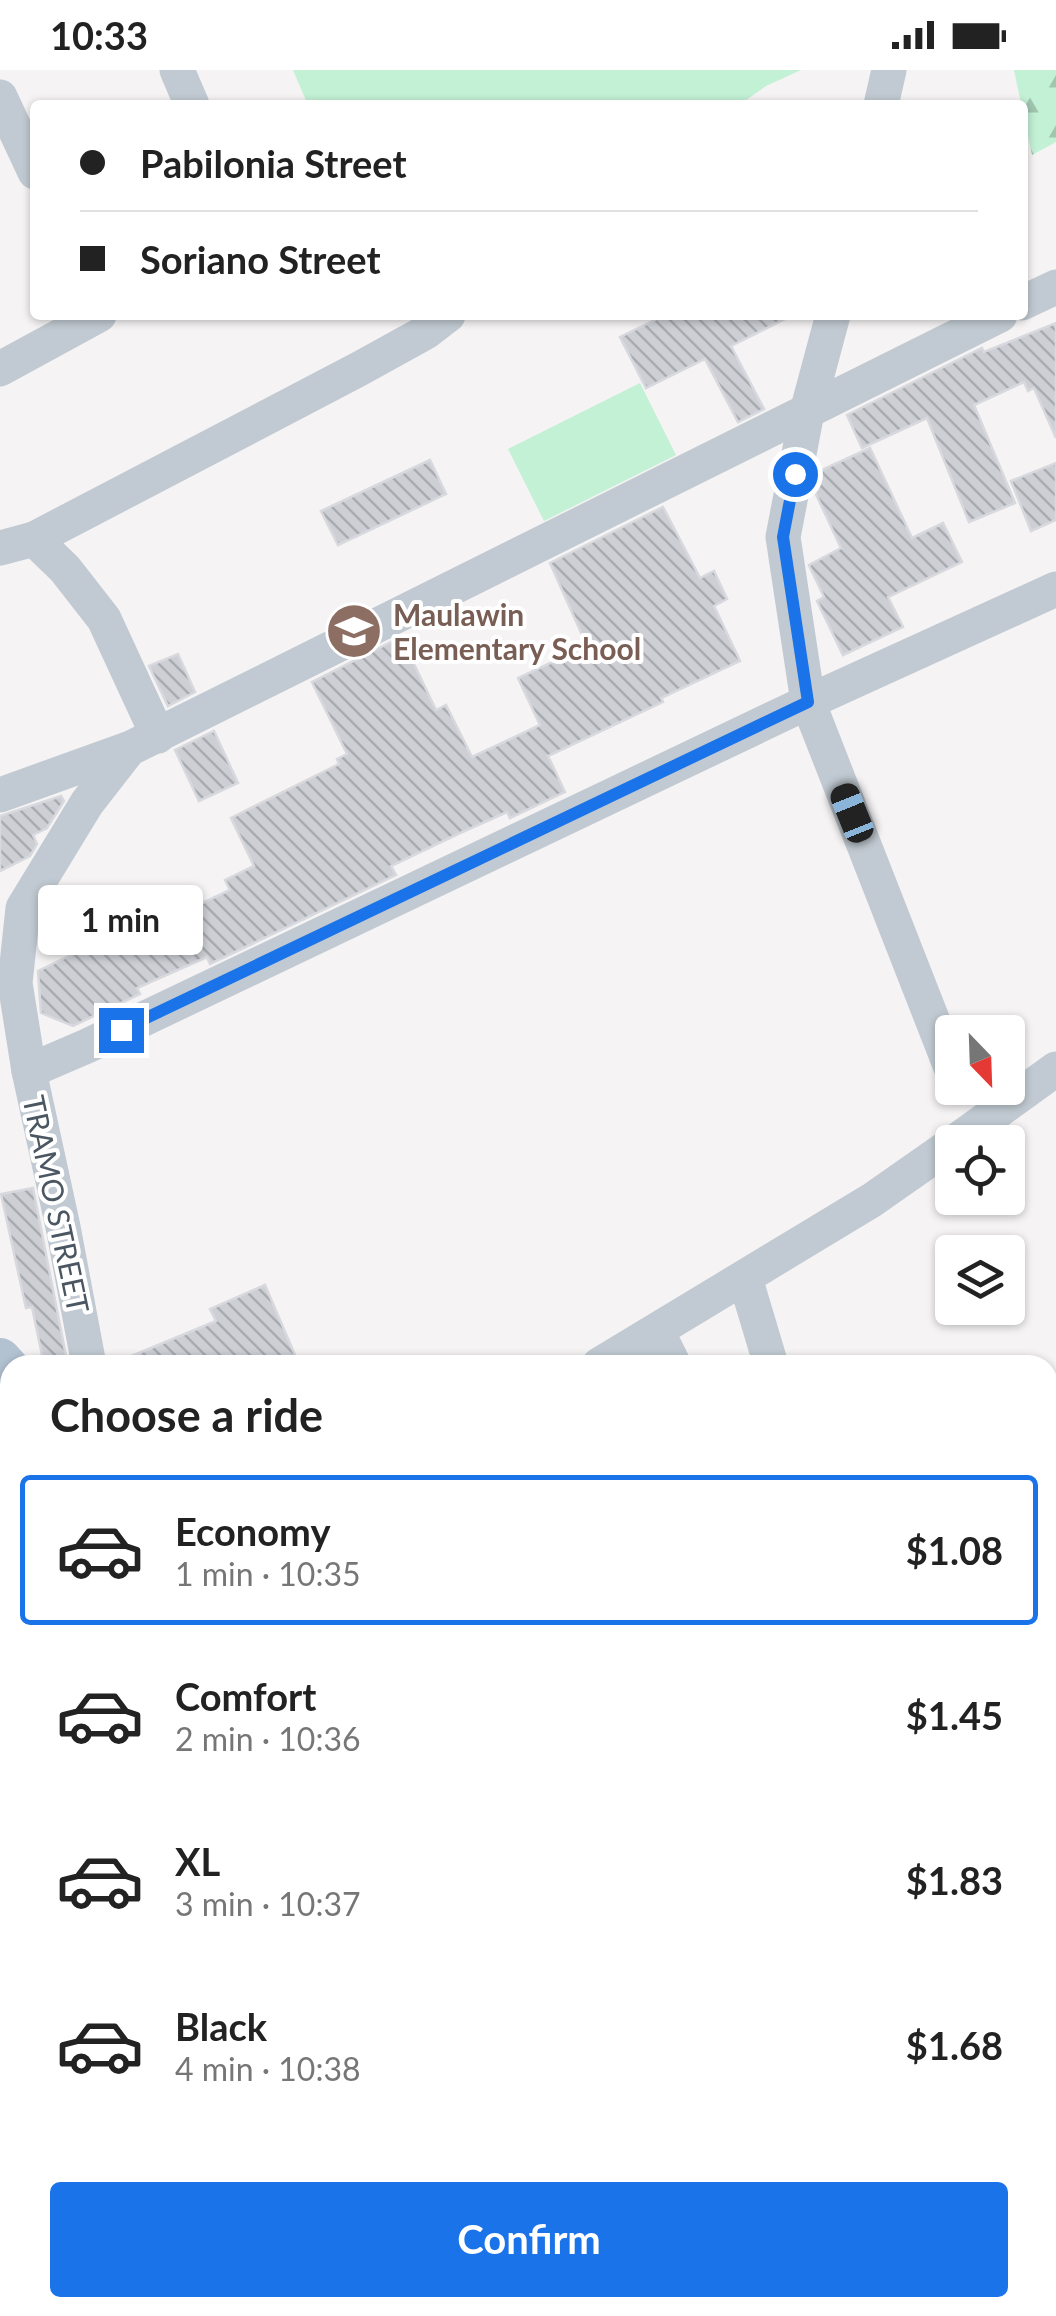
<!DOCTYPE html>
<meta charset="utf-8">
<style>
body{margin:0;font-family:Lato,sans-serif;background:#f6f6f6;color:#222;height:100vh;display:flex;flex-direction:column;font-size:38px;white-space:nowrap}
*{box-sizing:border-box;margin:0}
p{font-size:32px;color:#767676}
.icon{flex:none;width:55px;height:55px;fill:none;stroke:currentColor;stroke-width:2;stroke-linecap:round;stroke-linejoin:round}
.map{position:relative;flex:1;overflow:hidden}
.side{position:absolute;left:0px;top:1285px;width:1058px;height:962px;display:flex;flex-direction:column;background:#fff;border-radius:30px 30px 0 0;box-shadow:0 2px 8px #0004}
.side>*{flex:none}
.hud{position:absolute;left:30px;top:30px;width:998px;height:220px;border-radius:10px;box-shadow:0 2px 8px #0004;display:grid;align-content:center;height:220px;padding:0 50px;background:#fff}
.needle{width:65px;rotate:157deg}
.controls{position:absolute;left:935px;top:945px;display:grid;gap:20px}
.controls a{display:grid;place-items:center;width:90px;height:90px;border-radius:10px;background:#fff;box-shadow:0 2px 8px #0004;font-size:50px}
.end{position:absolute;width:45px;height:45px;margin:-22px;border:12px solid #1a73e8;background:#fff;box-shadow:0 0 0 5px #fff}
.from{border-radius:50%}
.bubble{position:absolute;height:70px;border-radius:10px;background:#fff;box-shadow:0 2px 8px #0004;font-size:32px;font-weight:700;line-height:70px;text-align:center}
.car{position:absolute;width:30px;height:60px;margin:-30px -15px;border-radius:12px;box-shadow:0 0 8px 2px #0007;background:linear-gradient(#222 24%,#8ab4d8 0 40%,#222 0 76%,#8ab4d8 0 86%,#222 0)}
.hud b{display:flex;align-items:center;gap:35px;height:95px;font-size:38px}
.hud b+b{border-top:2px solid #e0e0e0}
.hud i{width:25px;height:25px;background:#222}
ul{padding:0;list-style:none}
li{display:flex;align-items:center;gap:30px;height:150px;margin:0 20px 15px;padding:0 30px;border:5px solid transparent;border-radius:10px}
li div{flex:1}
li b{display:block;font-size:38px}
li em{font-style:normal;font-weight:700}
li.on{border-color:#1a73e8}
li>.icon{width:90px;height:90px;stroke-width:1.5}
h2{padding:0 50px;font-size:45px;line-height:120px}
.primary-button{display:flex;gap:20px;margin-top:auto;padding:20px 50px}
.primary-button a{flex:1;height:115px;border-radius:10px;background:#1a73e8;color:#fff;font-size:40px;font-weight:700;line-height:115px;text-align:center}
.status{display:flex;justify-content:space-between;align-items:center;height:70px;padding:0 50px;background:#fff;direction:ltr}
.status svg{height:28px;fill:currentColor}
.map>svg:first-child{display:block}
.green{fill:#c3f1d5}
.forest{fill:url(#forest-firs)}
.water{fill:url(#water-waves)}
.building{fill:url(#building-back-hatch);stroke:#d7d9de;stroke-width:2.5}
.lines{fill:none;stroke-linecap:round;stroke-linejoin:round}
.minor{stroke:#c1cad2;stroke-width:35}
.major{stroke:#b3c2d1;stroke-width:42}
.route{stroke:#1a73e8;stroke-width:12}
.labels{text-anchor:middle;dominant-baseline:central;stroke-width:8;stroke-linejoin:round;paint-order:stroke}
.education-label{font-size:30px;font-weight:bold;fill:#785e54;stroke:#fff;text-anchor:start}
.street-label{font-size:30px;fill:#4a5661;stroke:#fff}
</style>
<div class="status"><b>10:33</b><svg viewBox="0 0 49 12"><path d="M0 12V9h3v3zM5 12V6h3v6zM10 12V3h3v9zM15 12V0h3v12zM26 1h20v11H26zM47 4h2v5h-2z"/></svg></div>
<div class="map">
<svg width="1056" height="2246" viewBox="0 0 1056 2246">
<defs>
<pattern id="forest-firs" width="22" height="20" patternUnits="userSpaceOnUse" patternTransform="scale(2.5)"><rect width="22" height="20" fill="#c3f1d5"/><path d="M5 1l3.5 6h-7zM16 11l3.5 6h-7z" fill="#a0c6b0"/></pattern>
<pattern id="water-waves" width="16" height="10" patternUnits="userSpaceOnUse" patternTransform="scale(2.5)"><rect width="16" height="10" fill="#90daee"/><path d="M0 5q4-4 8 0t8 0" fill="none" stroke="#78b4c4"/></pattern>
<pattern id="building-back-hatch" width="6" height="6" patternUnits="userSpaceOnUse" patternTransform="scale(2.5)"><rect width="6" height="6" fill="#cdcfd5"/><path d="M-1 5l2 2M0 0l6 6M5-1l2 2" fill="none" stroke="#a8abb0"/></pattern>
</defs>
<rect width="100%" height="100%" fill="#f5f3f3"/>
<g class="green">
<polygon points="293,0 801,0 766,16 739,35 308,35"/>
<polygon points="640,313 676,385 544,451 508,379"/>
</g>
<polygon class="forest" points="1014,0 1056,0 1056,72 1032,85"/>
<g class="water">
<polygon points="1056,1530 1056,1707 1048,1711 1048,1535"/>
<polygon points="10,1827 10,1950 0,1950 0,1828"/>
</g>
<g class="building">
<polygon points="665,245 793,245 731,276 764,339 738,352 705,289 646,318 620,267"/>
<polygon points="1056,253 1056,368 1034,318 1028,321 1024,312 974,335 1015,433 969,452 927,348 862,378 847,345 982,278 984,282"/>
<polygon points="870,378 912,468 943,453 962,492 888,527 903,557 843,585 817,531 824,527 809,495 841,478 814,420 817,402"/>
<polygon points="430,390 446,424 338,475 321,441"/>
<polygon points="1056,393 1056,450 1031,461 1011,411"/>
<polygon points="663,437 700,508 714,501 727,529 714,536 740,591 661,628 663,632 548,686 565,722 510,748 507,742 458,764 391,796 396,805 210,894 207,887 137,918 140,924 73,956 41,943 38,901 112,865 113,867 172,840 175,846 230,820 225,810 254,796 231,748 339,694 337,689 347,684 312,612 401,567 436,640 446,635 472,687 540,655 518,608 587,576 550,493"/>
<polygon points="178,584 195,622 168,636 149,596"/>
<polygon points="214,661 238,713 199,731 175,680"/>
<polygon points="61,726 64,731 47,758 33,765 37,774 30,786 0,801 0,746"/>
<polygon points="33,1118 67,1291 48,1295 44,1295 32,1237 26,1238 1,1124"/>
<polygon points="265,1215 295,1285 271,1295 110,1295 216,1251 210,1239"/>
</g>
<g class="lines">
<g class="minor">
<polyline points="177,0 192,35"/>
<polyline points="0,27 35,102"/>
<polyline points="881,35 889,0"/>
<polyline points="1022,233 1056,217"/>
<polyline points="833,245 807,342 783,467 808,632 952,1000"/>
<polyline points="0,299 99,245"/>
<polyline points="34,469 359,299 426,262 448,245"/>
<polyline points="0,478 34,469 65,499 104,549 158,666"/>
<polyline points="0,725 128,679"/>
<polyline points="29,1001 87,976 808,632 1056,519"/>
<polyline points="955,1072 1056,999"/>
<polyline points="745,1208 771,1295"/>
<polyline points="657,1261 674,1295"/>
<polyline points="89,1295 63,1157 29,1001 15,913 23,838 87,733 129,679 1000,245"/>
<polyline points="599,1295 872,1130 952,1074"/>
<polyline points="1048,1492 1056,1488"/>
<polyline points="0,1550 10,1549"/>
<polyline points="1048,1978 1056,1975"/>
<polyline points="0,2158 10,2157"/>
<polyline points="136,2238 138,2246"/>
<polyline points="818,2238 819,2246"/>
</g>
<g class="major">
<polyline points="0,1289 10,1300"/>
<polyline points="1048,2227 1056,2226"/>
<polyline points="271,2238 273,2246"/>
<polyline points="938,2246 988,2238"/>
</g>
</g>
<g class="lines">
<polyline class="route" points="121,960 808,632 783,467 795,404"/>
</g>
<defs>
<g id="school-disc" transform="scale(2.875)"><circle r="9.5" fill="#8d6e63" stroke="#fff"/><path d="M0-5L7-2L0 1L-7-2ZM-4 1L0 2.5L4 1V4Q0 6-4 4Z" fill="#fff"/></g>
</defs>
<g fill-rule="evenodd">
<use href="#school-disc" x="354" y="561"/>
</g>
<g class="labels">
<g class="education-label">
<text x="393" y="544">Maulawin<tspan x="393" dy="34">Elementary School</tspan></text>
</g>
<g class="street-label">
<text transform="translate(57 1134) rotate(78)">TRAMO STREET</text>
</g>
</g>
</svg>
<div class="controls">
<a><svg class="needle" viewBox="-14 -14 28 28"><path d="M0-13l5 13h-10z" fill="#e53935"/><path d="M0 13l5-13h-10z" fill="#767676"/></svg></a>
<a><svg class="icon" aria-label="locate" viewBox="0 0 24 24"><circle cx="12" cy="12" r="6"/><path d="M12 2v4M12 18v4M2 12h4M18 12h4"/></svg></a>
<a><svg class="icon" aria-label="layers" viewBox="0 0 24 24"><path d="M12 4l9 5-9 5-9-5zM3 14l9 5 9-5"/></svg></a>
</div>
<i class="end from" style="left:795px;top:404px"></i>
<i class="end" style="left:121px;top:960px"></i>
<div class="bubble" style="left:38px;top:815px;width:165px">1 min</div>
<i class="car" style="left:852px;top:743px;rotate:338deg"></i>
<div class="hud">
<b><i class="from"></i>Pabilonia Street</b>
<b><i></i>Soriano Street</b>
</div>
<section class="side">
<h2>Choose a ride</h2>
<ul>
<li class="on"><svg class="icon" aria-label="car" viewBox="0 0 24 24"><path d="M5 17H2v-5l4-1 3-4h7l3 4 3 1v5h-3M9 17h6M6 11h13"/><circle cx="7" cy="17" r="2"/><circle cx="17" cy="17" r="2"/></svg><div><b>Economy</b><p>1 min · 10:35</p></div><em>$1.08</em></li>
<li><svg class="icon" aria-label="car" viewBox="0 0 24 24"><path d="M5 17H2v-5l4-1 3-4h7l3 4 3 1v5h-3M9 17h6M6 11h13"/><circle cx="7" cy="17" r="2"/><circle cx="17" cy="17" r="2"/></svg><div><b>Comfort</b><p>2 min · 10:36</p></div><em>$1.45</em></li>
<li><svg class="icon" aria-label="car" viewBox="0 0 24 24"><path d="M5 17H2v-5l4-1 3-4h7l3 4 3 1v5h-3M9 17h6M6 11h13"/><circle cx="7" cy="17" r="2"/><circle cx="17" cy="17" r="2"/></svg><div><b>XL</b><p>3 min · 10:37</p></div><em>$1.83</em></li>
<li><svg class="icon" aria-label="car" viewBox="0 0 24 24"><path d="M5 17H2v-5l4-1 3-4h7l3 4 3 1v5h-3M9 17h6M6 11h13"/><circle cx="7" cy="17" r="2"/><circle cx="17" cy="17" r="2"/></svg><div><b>Black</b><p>4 min · 10:38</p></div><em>$1.68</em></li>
</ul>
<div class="primary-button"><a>Confirm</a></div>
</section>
</div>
